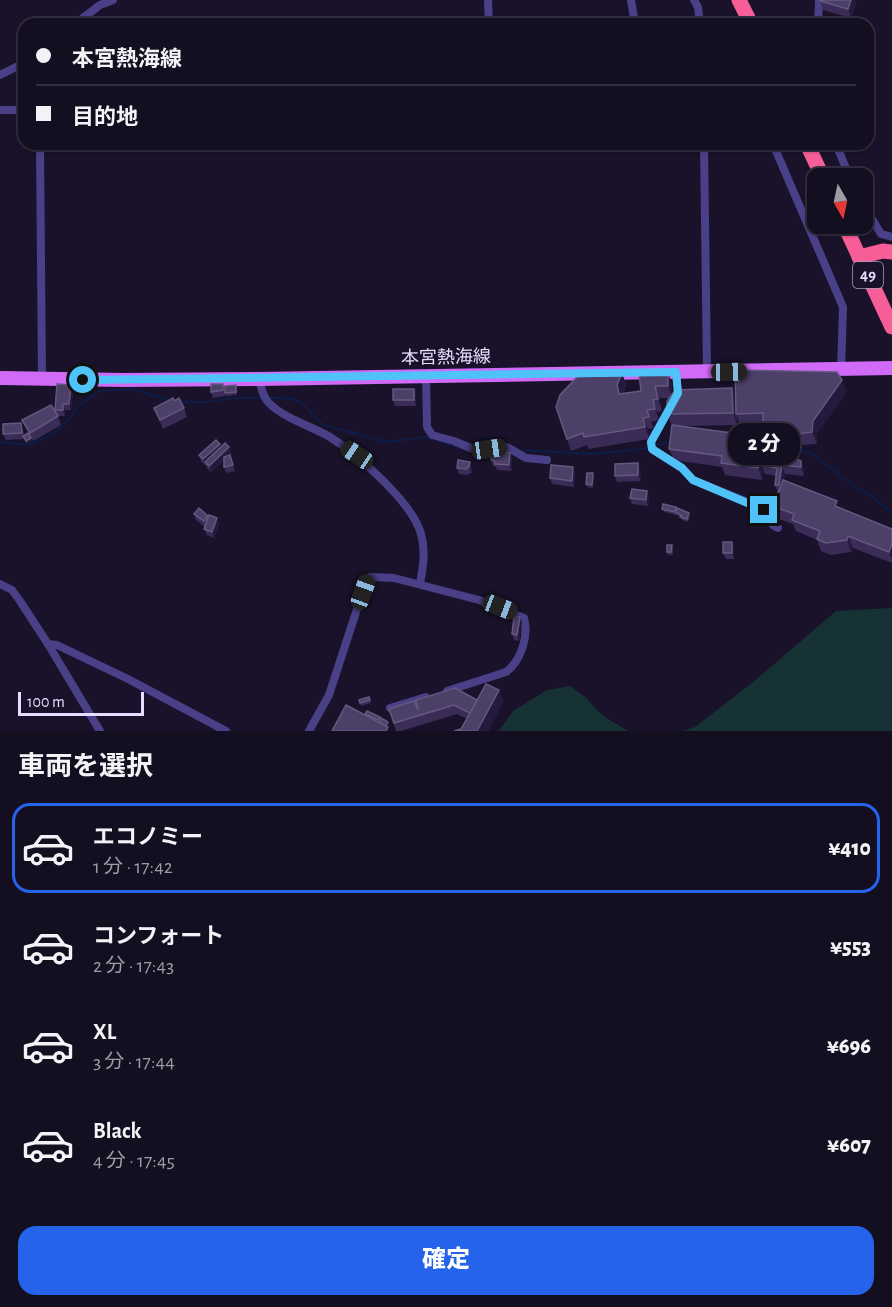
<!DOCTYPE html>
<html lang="ja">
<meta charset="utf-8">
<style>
body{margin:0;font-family:"Alegreya Sans","Noto Sans JP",sans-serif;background:#1c1729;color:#f1f3f6;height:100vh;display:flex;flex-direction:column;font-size:22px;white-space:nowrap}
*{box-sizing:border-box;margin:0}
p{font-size:20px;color:#9d9ca5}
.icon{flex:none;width:33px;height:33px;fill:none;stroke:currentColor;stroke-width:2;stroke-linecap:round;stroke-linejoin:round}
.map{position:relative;height:731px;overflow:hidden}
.panel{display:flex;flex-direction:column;background:#130e20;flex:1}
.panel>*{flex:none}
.top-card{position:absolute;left:18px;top:18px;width:856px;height:132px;border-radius:18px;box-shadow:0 2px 4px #0004,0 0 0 2px #322e3e;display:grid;align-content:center;height:132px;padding:0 18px;background:#130e20}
.needle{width:39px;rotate:171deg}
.controls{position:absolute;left:807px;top:168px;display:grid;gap:12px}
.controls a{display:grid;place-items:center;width:66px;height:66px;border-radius:12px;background:#130e20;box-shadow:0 2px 4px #0004,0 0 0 2px #322e3e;font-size:30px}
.scale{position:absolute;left:18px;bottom:15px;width:126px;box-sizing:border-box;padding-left:6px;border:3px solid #e4ddfd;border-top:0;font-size:16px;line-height:21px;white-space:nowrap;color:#e4ddfd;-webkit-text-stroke:4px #19122a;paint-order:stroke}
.end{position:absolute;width:27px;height:27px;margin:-14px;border:8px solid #4fc3f7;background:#111;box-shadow:0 0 0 3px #111}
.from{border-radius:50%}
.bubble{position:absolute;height:42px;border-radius:18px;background:#130e20;box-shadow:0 2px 4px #0004,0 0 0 2px #322e3e;font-size:20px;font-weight:800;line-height:42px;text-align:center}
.car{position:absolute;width:18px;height:36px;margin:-18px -9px;border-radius:8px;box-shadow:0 0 4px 2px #0007;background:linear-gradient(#222 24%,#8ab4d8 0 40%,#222 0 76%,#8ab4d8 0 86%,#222 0)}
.top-card b{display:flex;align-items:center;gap:21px;height:57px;font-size:22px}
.top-card b+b{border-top:2px solid #322e3e}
.top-card i{width:15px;height:15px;background:#f1f3f6}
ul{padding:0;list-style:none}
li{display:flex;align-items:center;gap:18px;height:90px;margin:0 12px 9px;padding:0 6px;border:3px solid transparent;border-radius:18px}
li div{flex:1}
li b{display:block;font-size:22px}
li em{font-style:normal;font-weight:800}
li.current{border-color:#2563eb}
li>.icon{width:54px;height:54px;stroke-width:1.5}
h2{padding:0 18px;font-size:27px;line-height:72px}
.cta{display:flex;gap:12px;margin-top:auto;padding:12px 18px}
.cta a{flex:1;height:69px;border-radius:18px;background:#2563eb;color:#fff;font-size:24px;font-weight:800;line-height:69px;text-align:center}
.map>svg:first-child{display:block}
.green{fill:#163234}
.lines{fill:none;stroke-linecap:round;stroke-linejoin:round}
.stream{stroke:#0e1d48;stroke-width:2}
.street{stroke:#4a4087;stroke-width:8}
.primary{stroke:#d26af8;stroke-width:14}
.highway{stroke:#f75e97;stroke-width:15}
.wall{fill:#3a2c57}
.shaded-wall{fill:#251a3d}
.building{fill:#4c3f68;stroke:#645880;stroke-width:1.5}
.route{stroke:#4fc3f7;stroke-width:8}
.labels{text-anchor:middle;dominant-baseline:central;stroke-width:4.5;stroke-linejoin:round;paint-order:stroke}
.shield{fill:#19122a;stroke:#a7a0be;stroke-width:1.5}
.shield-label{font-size:16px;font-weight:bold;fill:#e4ddfd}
.street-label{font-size:18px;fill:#e4ddfd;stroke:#19122a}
</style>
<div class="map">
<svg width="892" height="731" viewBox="0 0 892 731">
<rect width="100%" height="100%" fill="#19122a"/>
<g class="green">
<polygon points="892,608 892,731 684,731 695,727 752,683 836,611"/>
<polygon points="570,686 584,696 603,716 628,731 499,731 513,711 547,690"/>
</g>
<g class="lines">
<g class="stream">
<path d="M268,398C281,398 296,397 306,407C312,413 316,420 324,425L387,442L426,437L432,439"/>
<polyline points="179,402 206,402 232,398 262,398"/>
<polyline points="438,441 480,454 507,451"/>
<polyline points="0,442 29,445 50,435 64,425 79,406 99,391 131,389 170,400"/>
<polyline points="788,443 816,456 849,483 872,496 892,513"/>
<polyline points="655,446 673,441"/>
<polyline points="522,450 593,454 650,448"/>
</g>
<g class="street">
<polyline points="488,0 489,24"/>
<polyline points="631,0 635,24"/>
<polyline points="694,0 698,7 700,24"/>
<polyline points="75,24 100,5 113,0"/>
<polyline points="818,24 819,0"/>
<polyline points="0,75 24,63"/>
<polyline points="0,110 24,110"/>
<polyline points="40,144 42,379"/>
<polyline points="704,144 707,372"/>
<polyline points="773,144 843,307 841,370"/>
<polyline points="836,144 850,178"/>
<polyline points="862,202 881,234 892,237"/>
<path d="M676,372L678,393L651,442L652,449L682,468L693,480L760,507C769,513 767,524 778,528"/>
<polyline points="426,376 427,427 432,435 454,441 473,449 507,447 526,458 547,460"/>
<path d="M259,379C261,387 263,398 270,404C284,418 313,427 330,437C357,454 413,503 421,534C426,551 423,567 420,584"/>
<polyline points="0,584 12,590 20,601 48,644 100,731"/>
<polyline points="48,644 57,645 128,679 226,731"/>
<polyline points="390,708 426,697"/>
<path d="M309,731L329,695L359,603L367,580L370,577L394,578L479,600L524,618C529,636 521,661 506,672L447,691"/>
</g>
<polyline class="primary" points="0,378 124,380 259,379 892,368"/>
<g class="highway">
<polyline points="739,0 751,24"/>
<polyline points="807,144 823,178"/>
<polyline points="844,224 892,327"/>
<polyline points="859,257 883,251 892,252"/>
</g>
</g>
<g class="wall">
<polygon points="820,0 857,0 851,18 823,10"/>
<polygon points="622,373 626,385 623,394 641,391 639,374 672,384 672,394 736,399 847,392 817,433 817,444 801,445 800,443 782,445 767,444 763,432 763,425 740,426 737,416 737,425 681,426 762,437 766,448 785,457 800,461 804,470 804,476 785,474 784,480 839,508 892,529 892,563 853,548 851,552 831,555 821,551 817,540 796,531 793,524 777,518 773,506 778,493 775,485 776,476 765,474 763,469 762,480 725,475 722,467 674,460 669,449 672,426 667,414 670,398 659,398 662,411 657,412 659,420 651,422 654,428 648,429 649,439 588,449 587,445 571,451 556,407"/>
<polygon points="237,388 237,395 226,396 225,393 225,396 213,398 211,392 225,389"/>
<polygon points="414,389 416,395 416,406 395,406 393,400"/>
<polygon points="73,391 71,410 65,410 65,416 58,416 61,425 33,441 26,429 22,420 57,416 55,410"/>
<polygon points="174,401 184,408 187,417 163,429 154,408"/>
<polygon points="23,429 24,436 31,438 32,441 27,444 24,439 6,440 3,434"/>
<polygon points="220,444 221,447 231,453 229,456 230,455 235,471 226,473 224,467 224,460 211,472 207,468 206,465 205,465 201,461 199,455"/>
<polygon points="510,453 512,459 512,471 497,470 496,467 493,466 491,460"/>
<polygon points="458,460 472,468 472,473 470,473 469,475 459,474 457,468"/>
<polygon points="573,467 575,473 574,487 552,484 550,478"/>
<polygon points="640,469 641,481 617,482 615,476"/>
<polygon points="593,473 594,476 593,488 587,487 586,484"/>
<polygon points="649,497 648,506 632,504 630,498"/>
<polygon points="662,509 677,509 690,516 688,522 682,520 681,517 676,515 664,512"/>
<polygon points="194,514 208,516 219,524 214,538 207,535 204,529 205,527 196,520"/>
<polygon points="732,542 734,548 734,559 726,559 723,553"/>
<polygon points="673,548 673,555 668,555 667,552"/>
<polygon points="520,617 522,623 519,641 514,640 512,634"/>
<polygon points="499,690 503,702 488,731 454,731 461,729 467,719 457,714 401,731 396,731 389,709 418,710 477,700"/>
<polygon points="369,697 371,703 361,706 359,700"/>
</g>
<g class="shaded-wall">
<polygon points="851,0 857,0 851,18 848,9"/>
<polygon points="668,372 672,384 672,398 668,386"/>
<polygon points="622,373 626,385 621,397 619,394 617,385"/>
<polygon points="842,380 847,392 817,433 817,444 812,432 813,421"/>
<polygon points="71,385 73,391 71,410 69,404"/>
<polygon points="655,386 659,398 662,411 658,399"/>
<polygon points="732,388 736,400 737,425 733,413"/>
<polygon points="414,389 416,395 416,406 414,400"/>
<polygon points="653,400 657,412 659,420 655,409"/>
<polygon points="63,404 65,410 65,416 63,410"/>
<polygon points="643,418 648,429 649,439 645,427"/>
<polygon points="762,437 766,449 762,465 763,469 762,480 758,468"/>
<polygon points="31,438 32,441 27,444 26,441"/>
<polygon points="220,444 222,450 205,462 205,465 203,459"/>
<polygon points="229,447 231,453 211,472 209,466"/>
<polygon points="510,453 512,459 512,471 509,465"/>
<polygon points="801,461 804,470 804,476 801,467"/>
<polygon points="470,462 472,468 472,473 469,467"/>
<polygon points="638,463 640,469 641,481 638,475"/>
<polygon points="782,465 785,474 782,494 779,485"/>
<polygon points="573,467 575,473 574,487 572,481"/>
<polygon points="593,473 594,476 593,488 592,485"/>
<polygon points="647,491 649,497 648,506 646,500"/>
<polygon points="217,518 219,524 214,538 212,532"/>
<polygon points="848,536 853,548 851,552 847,540"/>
<polygon points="732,542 734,548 734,559 732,553"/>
<polygon points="892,544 892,560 889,552"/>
<polygon points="520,617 522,623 519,641 517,635"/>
<polygon points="499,690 503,702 488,731 477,731"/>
</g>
<g class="building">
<polygon points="820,0 851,0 848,9 820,1"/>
<polygon points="735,370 837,372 842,380 813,421 812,432 796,434 796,431 778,433 763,432 763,413 736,414"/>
<polygon points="668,372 668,386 655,386 658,399 653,400 655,409 647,410 649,417 643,418 645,427 584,437 583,433 567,439 556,407 560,395 579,375 622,373 617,385 619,394 641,391 639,374"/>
<polygon points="57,384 71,385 69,404 63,404 63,410 55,410"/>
<polygon points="211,384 223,384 223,390 211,392"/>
<polygon points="236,385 236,392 225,393 225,386"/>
<polygon points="732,388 733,413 667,414 667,401 675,390"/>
<rect x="393" y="389" width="21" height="11"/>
<polygon points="173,398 174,401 179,398 184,408 160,420 154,408"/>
<polygon points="51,405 58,416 30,433 22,420"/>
<polygon points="21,423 22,433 3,434 3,424"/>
<polygon points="672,425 762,437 758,468 721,463 722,456 669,449"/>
<polygon points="28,433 31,438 26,441 23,436"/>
<polygon points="216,440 220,444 203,459 199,455"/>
<polygon points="225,443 229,447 209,466 205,462"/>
<polygon points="765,448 783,451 782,456 785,457 786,451 797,452 796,459 801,461 801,467 782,465 779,485 775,485 777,468 762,465"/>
<polygon points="492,452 510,453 509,465 495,464 495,461 491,460"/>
<polygon points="230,455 233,465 224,467 224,457"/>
<polygon points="458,460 470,462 469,467 467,467 467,469 457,468"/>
<polygon points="638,463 638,475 615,476 615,464"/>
<polygon points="551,465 573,467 572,481 550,478"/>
<polygon points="587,473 593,473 592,485 586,484"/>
<polygon points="783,480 837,501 835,506 892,529 892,544 889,552 848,536 847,540 826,543 817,539 820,531 792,520 794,514 773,506"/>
<polygon points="632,489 647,491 646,500 630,498"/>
<polygon points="663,504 676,507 675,512 662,509"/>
<polygon points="199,508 208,516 204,521 194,514"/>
<polygon points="677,508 689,513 687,519 680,517 681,515 675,512"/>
<polygon points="209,515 217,518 212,532 204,529"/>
<rect x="723" y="542" width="9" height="11"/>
<polygon points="667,545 672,545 671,552 667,552"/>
<polygon points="514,616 520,617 517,635 512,634"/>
<polygon points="486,684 499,690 477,731 454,731 461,729"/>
<polygon points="455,688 477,700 470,713 454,705 394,723 389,709 414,701 418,710 416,700"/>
<polygon points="369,697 370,700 360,703 359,700"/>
<polygon points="346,705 388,727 386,731 332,731"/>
<polygon points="367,711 380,717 378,720 365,714"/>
<polygon points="381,718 388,722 386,726 379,722"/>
</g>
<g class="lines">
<polyline class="route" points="83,380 676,372 678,393 651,442 652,449 682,468 693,480 764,510"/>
</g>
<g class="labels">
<rect class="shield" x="853" y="262" width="30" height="26" rx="4.5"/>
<g class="shield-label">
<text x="868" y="275">49</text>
</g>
<g class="street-label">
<text transform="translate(446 358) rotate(-1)">本宮熱海線</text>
</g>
</g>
</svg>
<div class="controls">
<a><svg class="needle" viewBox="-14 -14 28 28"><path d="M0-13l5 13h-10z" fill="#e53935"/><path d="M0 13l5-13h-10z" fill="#9d9ca5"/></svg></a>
</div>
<div class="scale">100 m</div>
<i class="end from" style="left:83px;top:380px"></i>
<i class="end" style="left:764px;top:510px"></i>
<div class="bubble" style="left:728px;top:423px;width:72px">2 分</div>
<i class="car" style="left:729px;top:372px;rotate:89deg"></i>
<i class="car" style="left:489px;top:449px;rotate:82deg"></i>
<i class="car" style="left:357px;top:455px;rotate:304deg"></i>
<i class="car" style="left:363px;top:592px;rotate:20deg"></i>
<i class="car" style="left:500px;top:607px;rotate:111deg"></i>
<div class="top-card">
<b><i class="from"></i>本宮熱海線</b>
<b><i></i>目的地</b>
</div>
</div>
<section class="panel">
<h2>車両を選択</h2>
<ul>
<li class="current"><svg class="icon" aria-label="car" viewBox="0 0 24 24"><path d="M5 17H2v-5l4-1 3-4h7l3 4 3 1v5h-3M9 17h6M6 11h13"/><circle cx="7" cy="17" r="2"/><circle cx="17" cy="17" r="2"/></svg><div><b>エコノミー</b><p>1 分 · 17:42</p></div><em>¥410</em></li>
<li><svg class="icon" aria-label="car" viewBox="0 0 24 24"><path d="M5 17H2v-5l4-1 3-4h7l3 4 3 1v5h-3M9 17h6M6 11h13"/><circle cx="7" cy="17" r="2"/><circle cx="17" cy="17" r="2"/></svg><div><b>コンフォート</b><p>2 分 · 17:43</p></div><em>¥553</em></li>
<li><svg class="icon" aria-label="car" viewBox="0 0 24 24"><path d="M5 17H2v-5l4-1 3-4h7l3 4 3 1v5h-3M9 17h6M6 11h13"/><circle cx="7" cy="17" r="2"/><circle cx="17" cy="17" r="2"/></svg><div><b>XL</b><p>3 分 · 17:44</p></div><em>¥696</em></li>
<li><svg class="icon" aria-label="car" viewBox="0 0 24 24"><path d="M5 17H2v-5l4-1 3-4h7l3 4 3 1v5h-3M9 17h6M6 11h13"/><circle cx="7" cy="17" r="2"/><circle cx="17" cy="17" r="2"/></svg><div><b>Black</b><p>4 分 · 17:45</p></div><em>¥607</em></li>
</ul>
<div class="cta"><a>確定</a></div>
</section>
